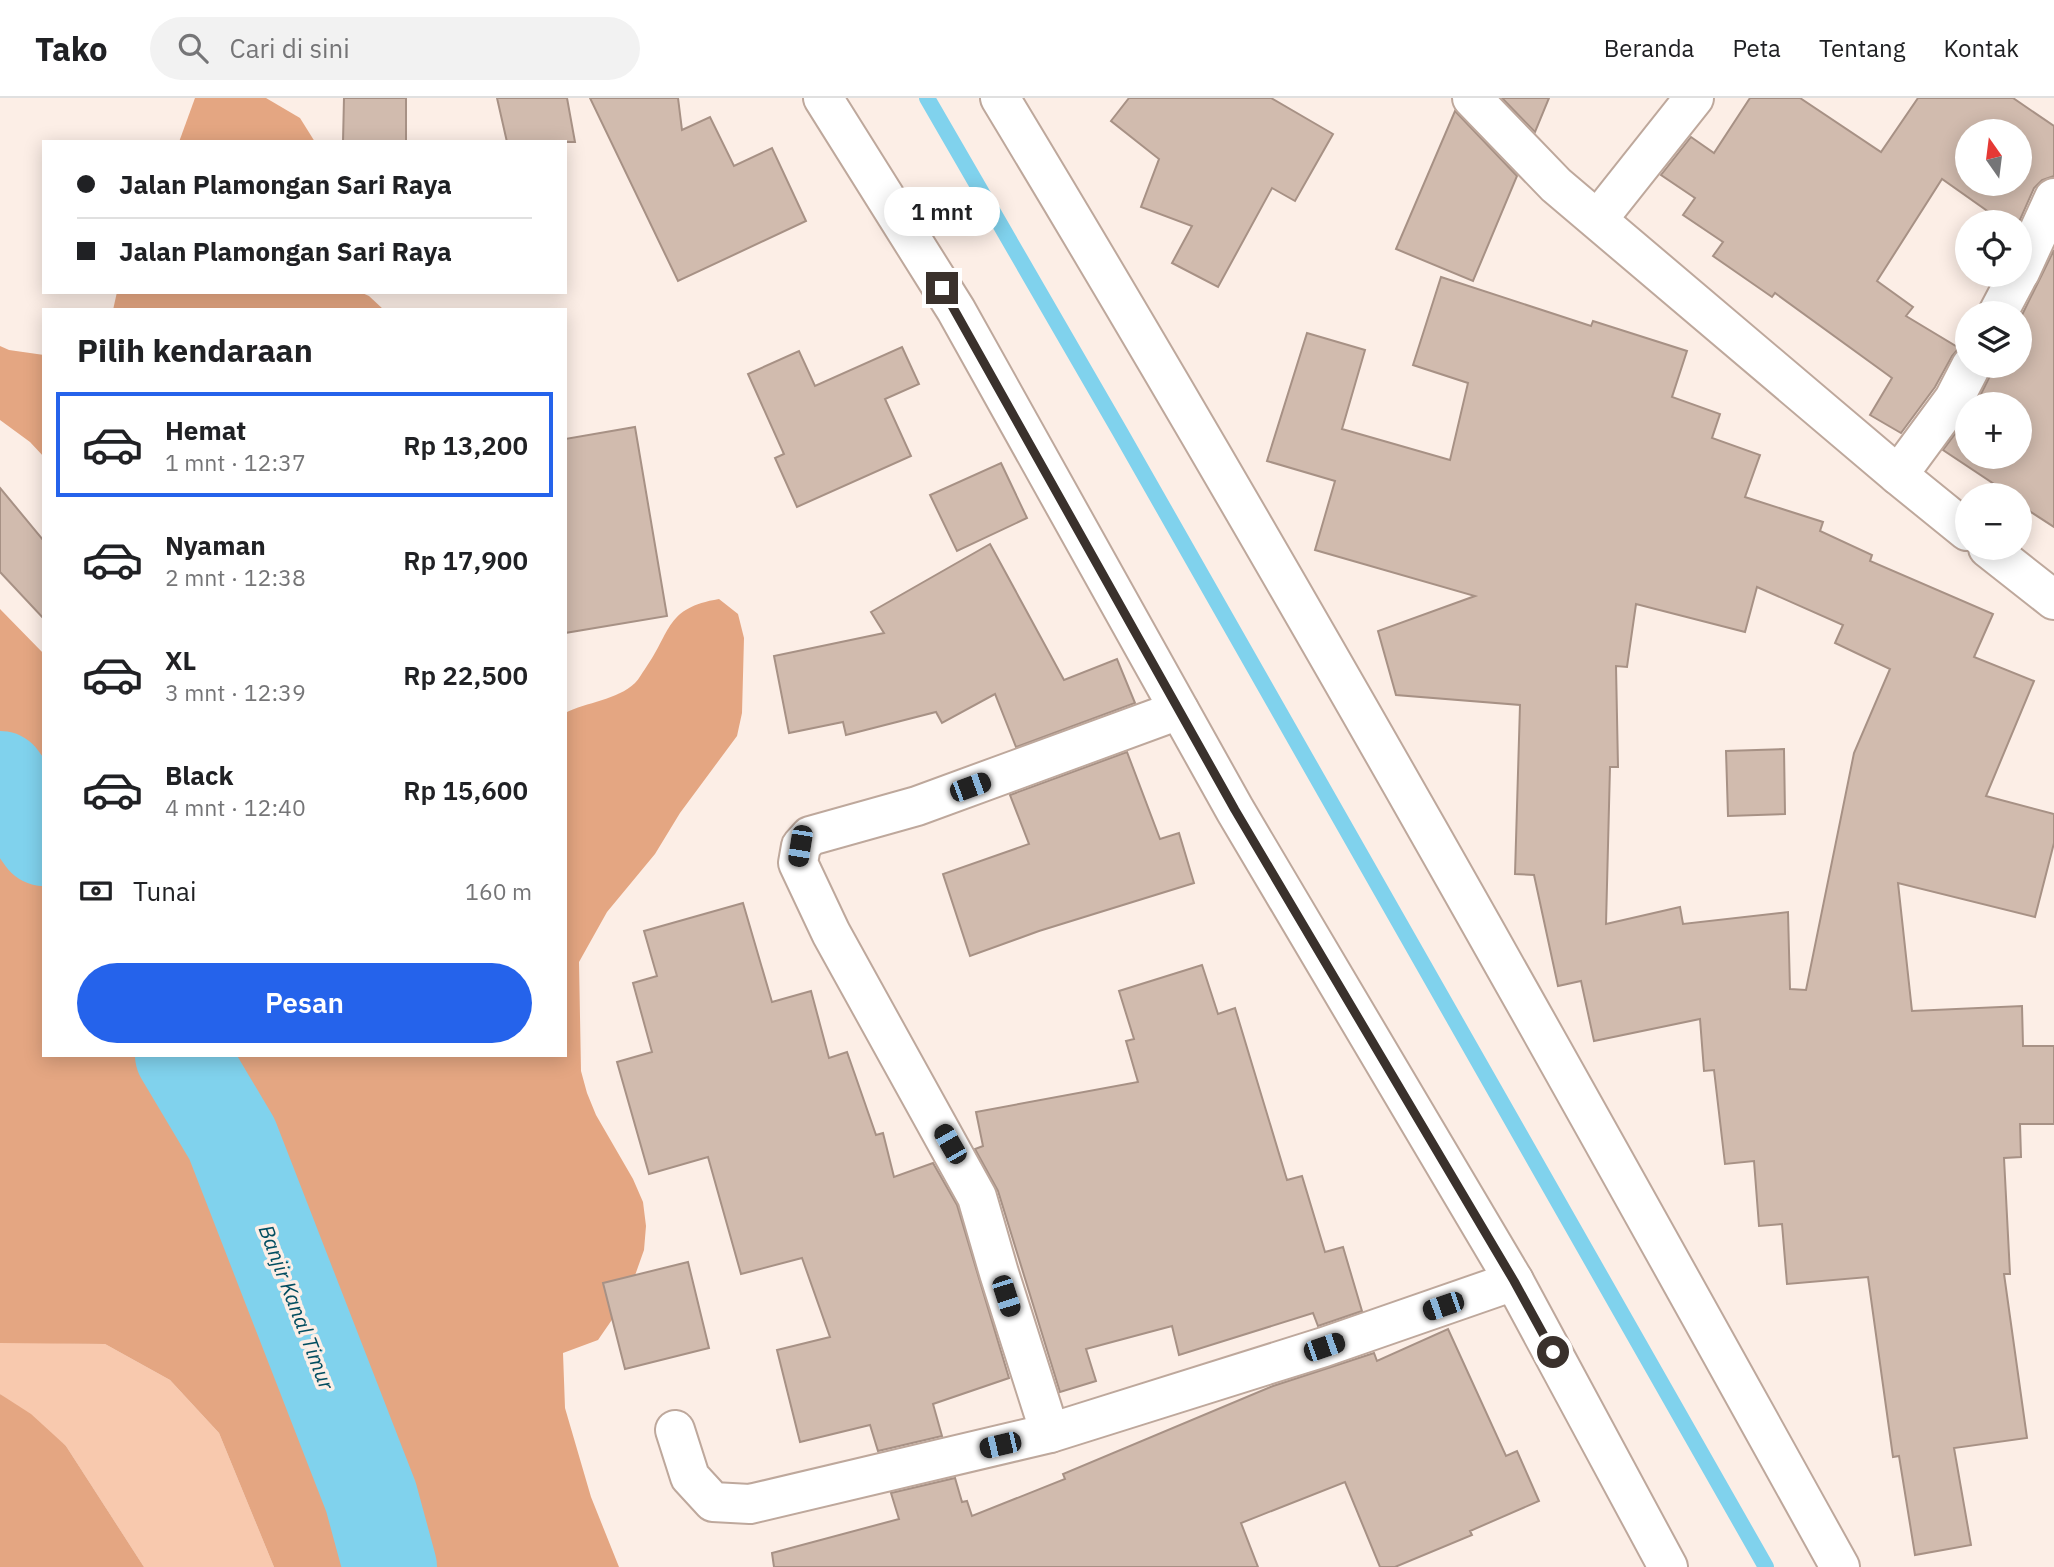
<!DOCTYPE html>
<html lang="id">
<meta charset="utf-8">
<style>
body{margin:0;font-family:"IBM Plex Sans",sans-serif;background:#f2f2f2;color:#202124;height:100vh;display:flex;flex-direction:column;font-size:26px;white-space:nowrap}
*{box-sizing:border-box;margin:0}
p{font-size:23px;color:#757577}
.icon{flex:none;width:38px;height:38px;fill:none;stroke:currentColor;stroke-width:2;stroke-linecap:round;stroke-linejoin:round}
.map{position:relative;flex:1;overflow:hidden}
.side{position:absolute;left:42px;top:210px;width:525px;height:749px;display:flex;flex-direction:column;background:#fff;border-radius:0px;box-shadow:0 4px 18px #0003}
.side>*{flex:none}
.guide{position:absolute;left:42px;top:42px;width:525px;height:154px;border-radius:0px;box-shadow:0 4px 18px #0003;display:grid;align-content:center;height:154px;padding:0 35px;background:#fff}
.needle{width:46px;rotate:346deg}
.tools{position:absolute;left:1955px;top:21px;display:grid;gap:14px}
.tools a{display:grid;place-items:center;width:77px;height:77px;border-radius:50%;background:#fff;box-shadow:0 4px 18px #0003;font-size:35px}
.end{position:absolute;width:32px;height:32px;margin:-16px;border:9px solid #3a312c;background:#fff;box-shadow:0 0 0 4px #fff}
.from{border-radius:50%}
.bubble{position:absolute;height:49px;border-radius:24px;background:#fff;box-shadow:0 4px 18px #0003;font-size:23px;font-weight:600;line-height:49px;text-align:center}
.car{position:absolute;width:21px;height:42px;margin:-21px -10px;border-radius:9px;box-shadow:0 0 5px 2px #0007;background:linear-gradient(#222 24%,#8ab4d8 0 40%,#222 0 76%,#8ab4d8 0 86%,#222 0)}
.guide b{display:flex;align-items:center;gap:24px;height:66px;font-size:26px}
.guide b+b{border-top:2px solid #e0e0e0}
.guide i{width:18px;height:18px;background:#202124}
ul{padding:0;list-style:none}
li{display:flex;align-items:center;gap:21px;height:105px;margin:0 14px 10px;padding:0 21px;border:4px solid transparent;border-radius:0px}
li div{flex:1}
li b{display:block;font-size:26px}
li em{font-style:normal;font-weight:600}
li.selected{border-color:#2563eb}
li>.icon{width:63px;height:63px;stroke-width:1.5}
h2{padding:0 35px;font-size:32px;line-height:84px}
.pay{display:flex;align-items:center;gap:18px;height:77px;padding:0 35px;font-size:26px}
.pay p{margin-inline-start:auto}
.cta{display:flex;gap:14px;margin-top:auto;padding:14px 35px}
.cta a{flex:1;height:80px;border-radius:42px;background:#2563eb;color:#fff;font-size:28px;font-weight:600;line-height:80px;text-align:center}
header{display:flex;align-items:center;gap:42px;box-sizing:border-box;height:98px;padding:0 35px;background:#fff;border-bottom:2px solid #e0e0e0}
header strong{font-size:33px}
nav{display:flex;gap:38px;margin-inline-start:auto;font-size:24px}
.search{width:490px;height:63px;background:#f2f2f2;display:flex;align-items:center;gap:18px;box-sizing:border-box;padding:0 24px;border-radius:38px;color:#757577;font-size:26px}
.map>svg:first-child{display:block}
.green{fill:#f8c9ae}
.forest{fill:#e4a682}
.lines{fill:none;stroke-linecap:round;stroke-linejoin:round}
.stream{stroke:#80d2ed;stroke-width:16}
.river{stroke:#80d2ed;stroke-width:94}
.building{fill:#d1bbae;stroke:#a79185;stroke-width:2;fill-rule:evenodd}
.minor-casing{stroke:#bea89c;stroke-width:42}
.tertiary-casing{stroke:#bea89c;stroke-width:42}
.minor{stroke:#fff;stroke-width:38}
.tertiary{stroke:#fff;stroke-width:38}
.route{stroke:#3a312c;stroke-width:9}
.labels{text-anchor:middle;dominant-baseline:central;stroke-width:7;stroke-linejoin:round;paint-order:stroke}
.water-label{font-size:21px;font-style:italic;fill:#024d60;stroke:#fceee6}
</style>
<header>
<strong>Tako</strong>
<div class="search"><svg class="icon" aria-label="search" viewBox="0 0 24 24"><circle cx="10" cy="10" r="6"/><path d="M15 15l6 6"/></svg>Cari di sini</div>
<nav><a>Beranda</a><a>Peta</a><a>Tentang</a><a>Kontak</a></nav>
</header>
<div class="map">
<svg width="2054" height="1469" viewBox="0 0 2054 1469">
<rect width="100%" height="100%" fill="#fceee6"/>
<polygon class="green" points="6,1244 105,1246 170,1282 219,1335 274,1469 144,1469 66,1348 0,1296 0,1245"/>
<g class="forest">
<polygon points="195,0 266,0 300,20 315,44 179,44"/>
<polygon points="117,194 360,194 369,198 384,212 113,212"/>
<polygon points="0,248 9,252 44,257 44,359 30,344 0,322"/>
<path d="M719,501L738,516L744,540L742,615L737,638L680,715L655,756L607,814L579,864L581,973L587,995L596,1017L633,1081L643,1104L646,1128L644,1152L627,1200L598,1242L563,1255L565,1310L591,1399L619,1469H274L219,1335L170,1282L105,1246L0,1245V511L44,556V957H565V615C587,604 617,602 635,585C639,581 642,575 645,571C672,533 665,510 719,501Z"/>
<polygon points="0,1296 31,1316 66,1348 144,1469 0,1469"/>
</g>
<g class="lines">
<polyline class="stream" points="927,0 1119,332 1766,1469"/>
<g class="river">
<polyline points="0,680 44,741"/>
<polyline points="182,957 232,1041 371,1399 390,1469"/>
</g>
</g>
<g class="building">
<polygon points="344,0 406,0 406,44 343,44"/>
<polygon points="497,0 567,0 575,44 507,44"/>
<polygon points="590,0 678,0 682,32 710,19 734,68 772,50 806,123 678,183"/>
<polygon points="1129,0 1271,0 1333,36 1295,103 1272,90 1218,189 1172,165 1192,128 1141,109 1159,61 1111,23"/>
<polygon points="1502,0 1549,0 1535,34"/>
<path d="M1750,0H1800L1881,54L1918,0H2013L2054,28V78L2042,82L2034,90L2019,124H2003L1942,81L1877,183L1913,209L1906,218L1959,250L1952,258L1935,289L1901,335L1870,317L1892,280L1775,195L1772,199L1713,158L1723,144L1683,117L1695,100L1661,77L1691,39L1714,55ZM1967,33H2020V86H1967Z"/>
<polygon points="1455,13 1517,78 1473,183 1396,151"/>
<polygon points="2054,152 2054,429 2020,407 2020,397 2008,397 2009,396 1943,352 1967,320 1967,359 2020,359 2020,306 1976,306 1990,278 1992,269 2020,268 2020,221"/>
<path d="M1441,179L1591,228L1593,223L1687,253L1672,299L1720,316L1712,340L1760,357L1745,399L1823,424L1820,433L1872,457L1870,463L1993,516L1974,559L2034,583L1986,698L2054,716V745L2035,819L1898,785L1912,913L2022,908L2023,948H2054V1026H2020L2021,1059L2004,1060L2010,1176H2004L2027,1340L1954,1350L1971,1447L1915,1457L1899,1358L1893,1359L1868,1179L1787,1186L1782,1126L1759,1128L1754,1063L1725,1066L1714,972L1704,973L1700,921L1594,943L1581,883L1558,888L1534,777L1515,776L1520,607L1396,597L1378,533L1475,498L1315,452L1335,383L1267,363L1307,235L1365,252L1342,331L1450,362L1468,285L1413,267ZM1757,489L1843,527L1835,545L1890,571L1854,655L1806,892L1790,891L1788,814L1683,826L1680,809L1606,826L1610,669H1618L1616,568L1627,569L1636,506L1745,534Z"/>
<polygon points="902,249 919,286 885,301 911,358 797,409 775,360 784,356 748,276 799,253 815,288"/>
<polygon points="635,329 667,518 565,535 565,341"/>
<polygon points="1001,365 1027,420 957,453 930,397"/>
<polygon points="0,390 44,443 44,521 0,474"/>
<polygon points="990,446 1064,582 1117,561 1135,605 1016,649 995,596 942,625 936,614 846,637 843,624 789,635 774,558 884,535 871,514"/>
<polygon points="1784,651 1785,716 1728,718 1726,653"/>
<polygon points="1127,654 1160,741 1179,735 1194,785 1039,833 970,858 943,776 1029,746 1010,697"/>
<polygon points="743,805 772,904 811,893 829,960 847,954 876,1037 883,1035 894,1079 933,1065 957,1107 1009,1280 933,1306 942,1338 878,1353 870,1327 800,1344 777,1252 830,1239 802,1160 741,1176 708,1059 649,1076 617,964 652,954 633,885 657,878 644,833"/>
<polygon points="1202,867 1218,916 1235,910 1287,1082 1302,1078 1325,1154 1343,1149 1362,1213 1318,1228 1313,1215 1179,1257 1172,1228 1086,1251 1096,1283 1060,1294 998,1093 975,1051 983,1048 976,1014 1138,984 1126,943 1134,941 1119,893"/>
<polygon points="688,1164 709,1250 625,1271 603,1185"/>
<polygon points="1448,1231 1506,1358 1517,1353 1539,1403 1470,1433 1472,1437 1395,1469 1380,1469 1345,1384 1241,1425 1258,1469 774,1469 772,1455 899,1421 891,1395 955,1380 962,1404 967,1403 972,1418 1065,1381 1063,1376 1273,1288 1374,1255 1377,1263"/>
</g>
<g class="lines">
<g class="minor-casing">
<g id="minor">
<path d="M1000,0C1292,483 1567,976 1840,1469"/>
<polyline points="1472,0 1556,87 1898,377 1967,433"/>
<polyline points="1598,121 1694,0"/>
<polyline points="2020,174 2054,100"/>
<polyline points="1998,215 2018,177"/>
<polyline points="1898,377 1954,301 1971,268"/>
<polyline points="1988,450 2054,502"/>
<polyline points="675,1332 690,1379 713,1404 750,1406 1050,1335 1324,1249 1514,1183"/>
<polyline points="1050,1335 999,1175 977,1099 831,835 798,765 801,748 810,738 917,708 1179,612"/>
</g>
</g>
<g class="tertiary-casing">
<polyline id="tertiary" points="823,0 956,212 1235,712 1514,1183 1668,1469"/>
</g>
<use href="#minor" class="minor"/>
<use href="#tertiary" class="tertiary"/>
</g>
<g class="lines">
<polyline class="route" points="942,190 1235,712 1514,1183 1553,1254"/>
</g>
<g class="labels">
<g class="water-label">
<text transform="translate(297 1209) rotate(69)">Banjir Kanal Timur</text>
</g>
</g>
</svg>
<div class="tools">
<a><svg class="needle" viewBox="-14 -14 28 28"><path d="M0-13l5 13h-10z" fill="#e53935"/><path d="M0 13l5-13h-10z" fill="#757577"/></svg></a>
<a><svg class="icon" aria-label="locate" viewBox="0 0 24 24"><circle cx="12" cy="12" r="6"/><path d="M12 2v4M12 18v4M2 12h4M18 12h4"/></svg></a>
<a><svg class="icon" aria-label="layers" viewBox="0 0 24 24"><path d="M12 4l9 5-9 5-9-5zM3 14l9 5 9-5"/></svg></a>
<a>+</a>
<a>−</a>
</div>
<i class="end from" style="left:1553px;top:1254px"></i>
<i class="end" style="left:942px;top:190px"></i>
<div class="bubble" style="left:884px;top:89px;width:116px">1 mnt</div>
<i class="car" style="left:970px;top:689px;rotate:70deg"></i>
<i class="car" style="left:800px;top:748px;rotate:189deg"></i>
<i class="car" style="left:950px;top:1046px;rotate:330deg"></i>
<i class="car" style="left:1006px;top:1198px;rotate:162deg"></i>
<i class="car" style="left:1443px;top:1208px;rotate:251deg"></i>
<i class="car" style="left:1324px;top:1249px;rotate:71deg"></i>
<i class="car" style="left:1000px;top:1347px;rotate:257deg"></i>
<div class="guide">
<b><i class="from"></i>Jalan Plamongan Sari Raya</b>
<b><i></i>Jalan Plamongan Sari Raya</b>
</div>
<section class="side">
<h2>Pilih kendaraan</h2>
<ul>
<li class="selected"><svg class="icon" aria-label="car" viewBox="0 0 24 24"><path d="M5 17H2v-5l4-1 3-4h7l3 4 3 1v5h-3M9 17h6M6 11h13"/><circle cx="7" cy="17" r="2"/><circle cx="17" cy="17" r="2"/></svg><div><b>Hemat</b><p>1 mnt · 12:37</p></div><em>Rp 13,200</em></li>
<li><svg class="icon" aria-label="car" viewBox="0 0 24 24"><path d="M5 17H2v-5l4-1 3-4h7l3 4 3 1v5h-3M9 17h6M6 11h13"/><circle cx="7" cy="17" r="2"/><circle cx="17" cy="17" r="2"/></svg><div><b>Nyaman</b><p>2 mnt · 12:38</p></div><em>Rp 17,900</em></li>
<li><svg class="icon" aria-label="car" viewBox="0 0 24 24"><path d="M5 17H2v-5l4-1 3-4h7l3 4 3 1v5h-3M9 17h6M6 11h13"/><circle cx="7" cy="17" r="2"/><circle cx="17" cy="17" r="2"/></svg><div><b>XL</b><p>3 mnt · 12:39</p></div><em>Rp 22,500</em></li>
<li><svg class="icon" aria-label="car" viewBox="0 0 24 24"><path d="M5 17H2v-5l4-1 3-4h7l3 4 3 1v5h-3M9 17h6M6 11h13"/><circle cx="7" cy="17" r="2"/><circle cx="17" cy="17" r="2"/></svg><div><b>Black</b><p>4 mnt · 12:40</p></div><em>Rp 15,600</em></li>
</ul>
<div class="pay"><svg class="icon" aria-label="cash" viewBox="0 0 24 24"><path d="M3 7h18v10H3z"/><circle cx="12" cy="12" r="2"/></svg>Tunai<p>160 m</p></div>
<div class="cta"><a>Pesan</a></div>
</section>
</div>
